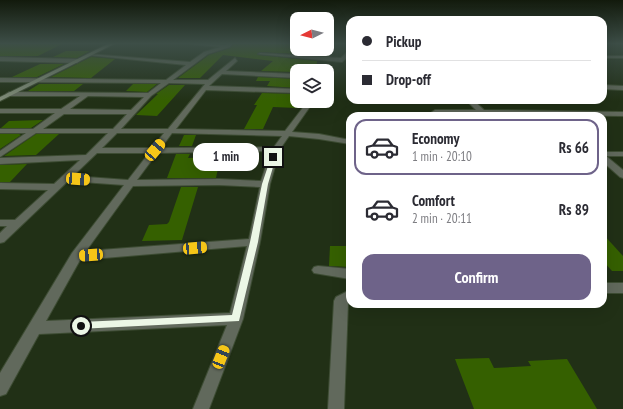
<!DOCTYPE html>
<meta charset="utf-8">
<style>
body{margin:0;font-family:"PT Sans Narrow",sans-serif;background:#f7f7f7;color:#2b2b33;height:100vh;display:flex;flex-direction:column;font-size:15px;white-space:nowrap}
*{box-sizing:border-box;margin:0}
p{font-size:13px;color:#7c7c81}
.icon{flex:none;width:22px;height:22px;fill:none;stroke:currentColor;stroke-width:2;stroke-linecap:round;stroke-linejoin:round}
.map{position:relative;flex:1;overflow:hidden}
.side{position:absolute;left:346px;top:112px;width:261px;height:196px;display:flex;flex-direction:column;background:#fff;border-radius:12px;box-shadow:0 4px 16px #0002}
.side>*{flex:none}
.hud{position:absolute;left:346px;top:16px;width:261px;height:88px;border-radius:12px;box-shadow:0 4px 16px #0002;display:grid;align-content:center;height:88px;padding:0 16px;background:#fff}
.needle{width:26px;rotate:264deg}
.buttons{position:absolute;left:290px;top:12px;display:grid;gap:8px}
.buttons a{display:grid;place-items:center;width:44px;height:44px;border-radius:8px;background:#fff;box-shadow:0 4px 16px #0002;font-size:20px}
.end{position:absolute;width:18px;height:18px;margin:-9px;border:5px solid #ecf7e6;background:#111;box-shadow:0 0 0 2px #111}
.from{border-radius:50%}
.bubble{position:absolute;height:28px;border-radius:12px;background:#fff;box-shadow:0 4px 16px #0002;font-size:13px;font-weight:700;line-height:28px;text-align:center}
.car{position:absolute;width:12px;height:24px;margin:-12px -6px;border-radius:5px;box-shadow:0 0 3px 1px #0007;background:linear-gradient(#f5c518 24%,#345 0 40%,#f5c518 0 76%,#345 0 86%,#f5c518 0)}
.hud b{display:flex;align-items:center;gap:14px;height:38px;font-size:15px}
.hud b+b{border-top:1px solid #e1e1e2}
.hud i{width:10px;height:10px;background:#2b2b33}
ul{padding:7px 0 0;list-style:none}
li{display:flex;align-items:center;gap:12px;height:56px;margin:0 8px 6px;padding:0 8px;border:2px solid transparent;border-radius:12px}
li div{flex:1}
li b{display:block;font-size:15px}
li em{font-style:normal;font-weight:700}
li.selected{border-color:#6e6389}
li>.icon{width:36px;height:36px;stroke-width:1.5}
.action{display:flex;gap:8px;margin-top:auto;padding:8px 16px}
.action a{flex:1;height:46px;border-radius:12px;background:#6e6389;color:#fff;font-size:16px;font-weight:700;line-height:46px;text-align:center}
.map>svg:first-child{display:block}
.building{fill:#356000}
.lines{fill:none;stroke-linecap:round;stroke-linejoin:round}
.street-casing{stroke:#3d4c33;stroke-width:2}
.secondary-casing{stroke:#3d4c33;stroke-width:2}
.street{fill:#61695c;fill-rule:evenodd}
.secondary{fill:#7f8b77;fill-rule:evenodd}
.route{fill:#ecf7e6}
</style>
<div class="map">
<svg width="623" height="409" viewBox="0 0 623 409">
<rect width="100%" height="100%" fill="#213016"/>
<g class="building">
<polygon points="234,43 297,43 297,49 318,49 318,55 260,52 257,54 258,55 317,61 316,71 297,71 297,72 261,71 273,61 223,55 200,78 178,78 209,55 230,48"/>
<polygon points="0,44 62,44 38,56 0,56"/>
<polygon points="66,51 90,51 77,58 53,57"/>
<polygon points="91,57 115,59 91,78 51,77"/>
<polygon points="40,64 64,64 37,77 12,77"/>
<polygon points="258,77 297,79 297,88 267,86 270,81 256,81"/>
<polygon points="39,84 83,84 74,91 28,91"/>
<polygon points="133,84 157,84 147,92 126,91"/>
<polygon points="169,85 185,85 157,116 136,115 158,94 156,94"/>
<polygon points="262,93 297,94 297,108 273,107 263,129 244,129 257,105 254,105"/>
<polygon points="43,120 31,128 1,128 9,121"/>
<polygon points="0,134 19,134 21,135 0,149"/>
<polygon points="36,134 59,134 36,155 4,156"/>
<polygon points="184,135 196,135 192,146 179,146"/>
<polygon points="176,154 190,154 188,158 218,157 217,159 220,159 216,178 167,178"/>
<polygon points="27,164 10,182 0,182 0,165"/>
<polygon points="181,187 198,187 182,240 142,241 149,225 167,224 169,222"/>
<polygon points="603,234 623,256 623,271 612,271 603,261"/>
<polygon points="330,246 350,246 350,267 329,266"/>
<polygon points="489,358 494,368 531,366 528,361 567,359 597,409 474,409 455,359"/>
</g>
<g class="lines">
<g class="street-casing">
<g id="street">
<path d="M181,43L225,45L228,43H233L230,47L208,54L173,80H208L235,58L237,61L226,71L297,74V78L222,74L209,86L297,89V93L206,90L176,129L285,131L308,101H314L292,132L319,134L350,140V144L319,139L289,136L280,149L270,184L260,242L243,319L209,409H193L227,325L39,334L6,394L0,396V373L72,253L124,185L68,181L4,242L0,243V233L7,226H0V220H15L48,190L0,189V183L54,184L80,160L0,164V158L86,155L108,133H36L0,157V151L26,133H0V129H33L55,113H0V109H61L80,96H9L6,94L9,92L148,93L161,83L0,82V78L166,80L186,65L87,55L89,54L190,62L204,52L220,47ZM169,83L205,84L168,129H121L151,96ZM88,96L144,97L131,110L70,109ZM64,114H127L113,129H43ZM117,133H164L152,148H102ZM172,133L282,136L274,147L161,148ZM271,151L261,181L219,179L137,180L157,153ZM97,153H149L128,180L73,176ZM219,185L260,187L249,239L86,251L133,186ZM247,246L230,313L46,321L80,260Z"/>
<polygon points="348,51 350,51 350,55 342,62 258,54 260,53 341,58"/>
<rect x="603" y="56" width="20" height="2"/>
<polygon points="0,57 77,59 80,61 77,63 0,61"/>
<polygon points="603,85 623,86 623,90 603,89"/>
<polygon points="466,100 473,100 484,110 623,112 623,116 435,114 432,112 435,110 476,110"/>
<polygon points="603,152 623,152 623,156 606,156 623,170 623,178 620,177 603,162"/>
<polygon points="318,266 350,269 350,279 314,273 312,270 314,267"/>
<rect x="603" y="283" width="20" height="10"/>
<polygon points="350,290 350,302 348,303 344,409 328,409 334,301 336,297"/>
</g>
</g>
<g class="secondary-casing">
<polygon id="secondary" points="110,43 116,43 0,101 0,97"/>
</g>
<use href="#street" class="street"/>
<use href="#secondary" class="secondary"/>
</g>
<linearGradient id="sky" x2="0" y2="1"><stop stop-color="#121a0c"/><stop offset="0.43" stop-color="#3d4e47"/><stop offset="1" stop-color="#3d4e47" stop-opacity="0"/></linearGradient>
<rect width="623" height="101" fill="url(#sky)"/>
<polygon class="route" points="273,155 276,157 268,184 258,242 239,321 78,329 76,326 81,322 232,315 250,242 262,184 271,157"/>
</svg>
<div class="buttons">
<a><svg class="needle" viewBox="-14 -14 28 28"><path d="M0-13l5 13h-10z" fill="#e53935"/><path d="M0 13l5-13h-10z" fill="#7c7c81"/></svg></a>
<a><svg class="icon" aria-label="layers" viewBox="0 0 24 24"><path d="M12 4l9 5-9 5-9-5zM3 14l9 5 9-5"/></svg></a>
</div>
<i class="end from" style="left:81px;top:326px"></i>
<i class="end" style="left:273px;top:157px"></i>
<div class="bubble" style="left:193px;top:143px;width:66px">1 min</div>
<i class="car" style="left:155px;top:150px;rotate:40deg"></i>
<i class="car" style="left:78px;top:179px;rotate:94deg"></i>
<i class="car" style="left:195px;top:248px;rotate:85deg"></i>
<i class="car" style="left:91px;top:255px;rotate:266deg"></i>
<i class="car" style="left:221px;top:357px;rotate:22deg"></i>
<div class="hud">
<b><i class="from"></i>Pickup</b>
<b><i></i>Drop-off</b>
</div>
<section class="side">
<ul>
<li class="selected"><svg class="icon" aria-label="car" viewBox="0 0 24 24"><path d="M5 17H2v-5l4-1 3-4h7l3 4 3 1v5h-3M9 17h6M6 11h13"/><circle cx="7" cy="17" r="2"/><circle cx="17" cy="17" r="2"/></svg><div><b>Economy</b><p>1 min · 20:10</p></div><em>Rs 66</em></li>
<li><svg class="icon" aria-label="car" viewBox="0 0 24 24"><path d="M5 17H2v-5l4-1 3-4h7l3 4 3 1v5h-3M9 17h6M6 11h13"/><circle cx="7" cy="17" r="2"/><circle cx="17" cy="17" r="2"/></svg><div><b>Comfort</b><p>2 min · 20:11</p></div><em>Rs 89</em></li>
</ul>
<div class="action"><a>Confirm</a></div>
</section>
</div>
